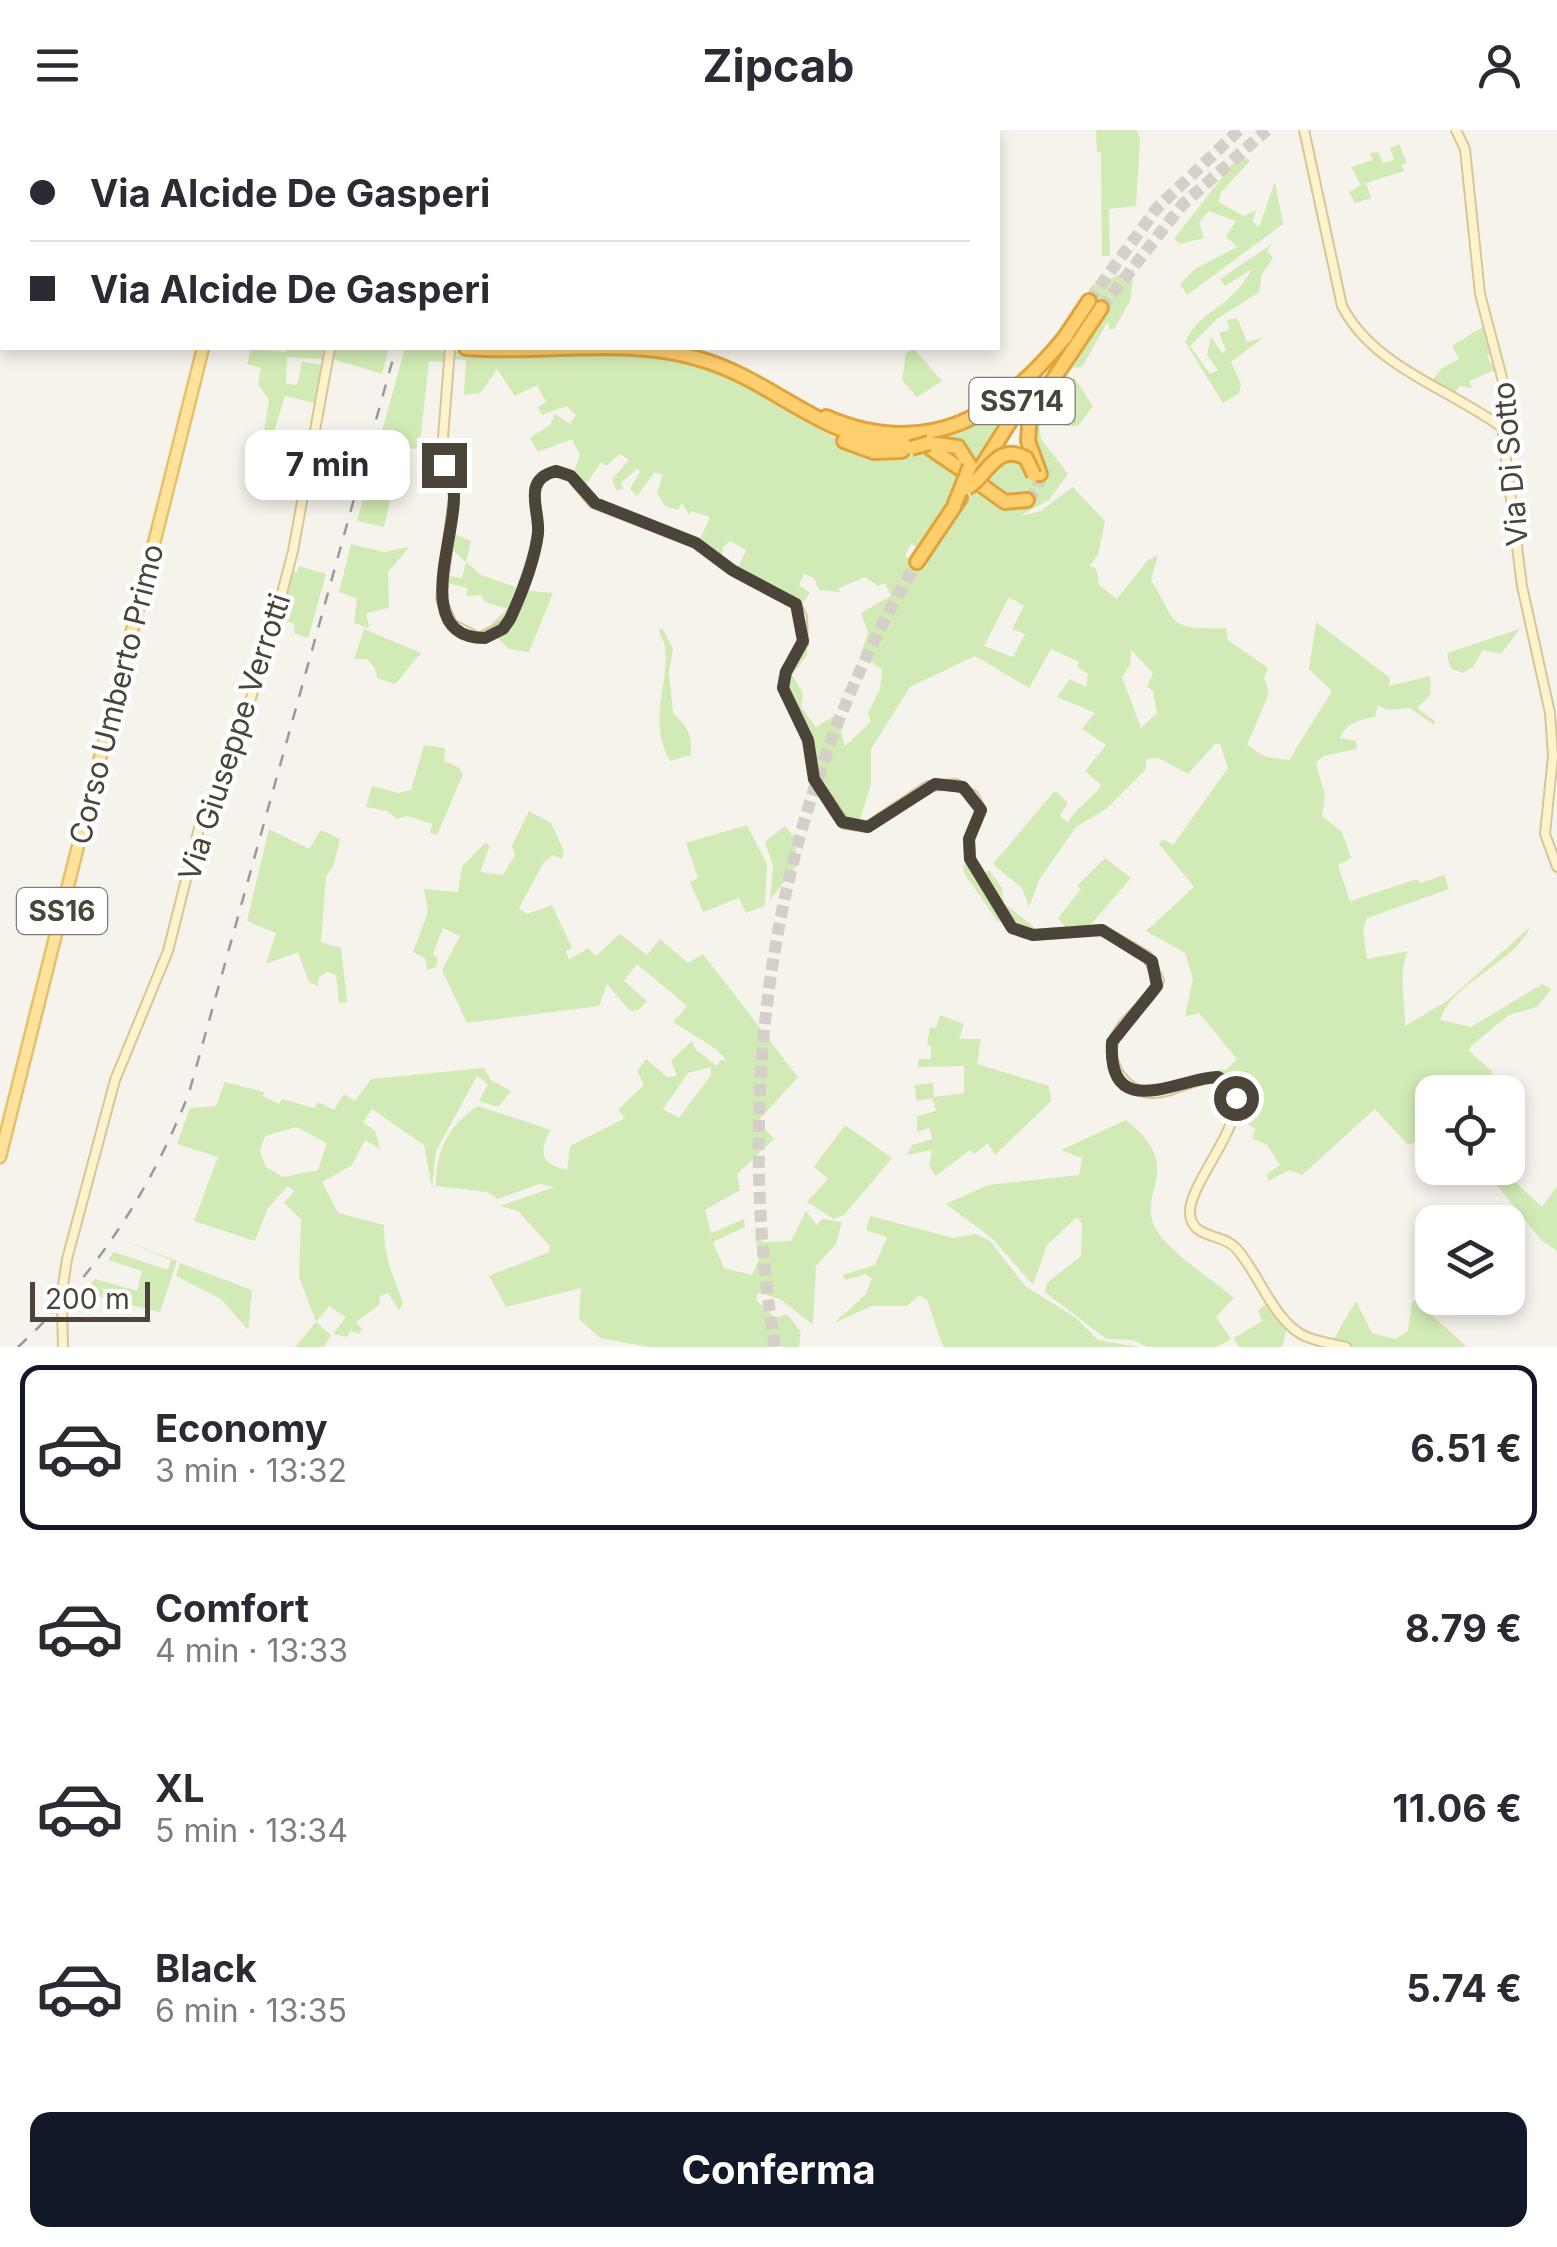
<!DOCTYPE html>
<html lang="it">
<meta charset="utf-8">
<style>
body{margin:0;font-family:Inter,sans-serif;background:#f7f7f7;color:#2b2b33;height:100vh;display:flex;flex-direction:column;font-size:38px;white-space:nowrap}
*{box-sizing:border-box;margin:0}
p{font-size:32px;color:#7c7c81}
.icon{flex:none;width:55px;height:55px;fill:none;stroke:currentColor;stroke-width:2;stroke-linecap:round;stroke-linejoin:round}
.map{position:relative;height:1217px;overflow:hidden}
.sheet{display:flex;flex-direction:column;background:#fff;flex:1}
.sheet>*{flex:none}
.banner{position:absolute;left:0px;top:0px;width:1000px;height:220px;box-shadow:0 5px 15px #0003;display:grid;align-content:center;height:220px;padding:0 30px;background:#fff}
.controls{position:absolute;left:1415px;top:945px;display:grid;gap:20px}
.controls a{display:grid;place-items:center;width:110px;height:110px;border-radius:20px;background:#fff;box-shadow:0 5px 15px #0003;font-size:50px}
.scale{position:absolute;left:30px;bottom:25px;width:120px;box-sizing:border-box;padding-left:10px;border:5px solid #4b4439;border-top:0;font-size:28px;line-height:35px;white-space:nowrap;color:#4b4439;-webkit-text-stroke:8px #fff;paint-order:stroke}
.end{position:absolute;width:45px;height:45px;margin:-22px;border:12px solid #4b4439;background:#fff;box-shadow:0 0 0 5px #fff}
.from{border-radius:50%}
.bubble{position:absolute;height:70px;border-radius:20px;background:#fff;box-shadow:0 5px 15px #0003;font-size:32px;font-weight:700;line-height:70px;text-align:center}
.banner b{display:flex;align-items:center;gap:35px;height:95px;font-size:38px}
.banner b+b{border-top:2px solid #e1e1e2}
.banner i{width:25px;height:25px;background:#2b2b33}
ul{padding:18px 0 0;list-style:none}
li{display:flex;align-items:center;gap:30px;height:165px;margin:0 20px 15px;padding:0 10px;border:5px solid transparent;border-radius:20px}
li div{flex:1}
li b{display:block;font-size:38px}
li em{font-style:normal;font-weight:700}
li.on{border-color:#111827}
li>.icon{width:90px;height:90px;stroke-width:1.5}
.button{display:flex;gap:20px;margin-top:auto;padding:20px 30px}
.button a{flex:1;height:115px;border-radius:20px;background:#111827;color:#fff;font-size:40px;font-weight:700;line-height:115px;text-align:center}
header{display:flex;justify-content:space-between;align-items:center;height:130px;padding:0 30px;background:#fff;font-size:45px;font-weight:700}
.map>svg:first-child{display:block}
.green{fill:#d2eab5;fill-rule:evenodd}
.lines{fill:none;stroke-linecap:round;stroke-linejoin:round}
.highway-tunnel{stroke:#d4d0c8;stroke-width:12;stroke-dasharray:12 6;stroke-linecap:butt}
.secondary-casing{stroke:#d6c79b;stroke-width:12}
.primary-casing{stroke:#e6c16a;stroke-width:15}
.highway-casing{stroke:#e0a43c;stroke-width:18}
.secondary{stroke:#fff3cd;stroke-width:8}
.primary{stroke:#ffe39c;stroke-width:10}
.highway{stroke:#ffcf6e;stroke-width:12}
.rail{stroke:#9a9a9a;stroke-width:2.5;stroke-dasharray:12 12;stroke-linecap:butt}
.highway-bridge-casing{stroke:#e0a43c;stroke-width:18;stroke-linecap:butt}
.highway-bridge{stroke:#ffcf6e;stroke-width:12}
.route{stroke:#4b4439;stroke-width:12}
.labels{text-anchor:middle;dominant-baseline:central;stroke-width:9;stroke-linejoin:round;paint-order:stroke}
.shield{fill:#fff;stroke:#817c74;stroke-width:2.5}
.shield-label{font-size:28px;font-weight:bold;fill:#4b4439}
.street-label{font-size:30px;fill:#4b4439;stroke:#fff}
</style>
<header><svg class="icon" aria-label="menu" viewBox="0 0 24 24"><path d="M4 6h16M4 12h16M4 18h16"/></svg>Zipcab<svg class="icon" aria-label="person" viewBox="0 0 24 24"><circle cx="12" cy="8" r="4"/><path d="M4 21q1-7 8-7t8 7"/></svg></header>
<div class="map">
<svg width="1557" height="1217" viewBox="0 0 1557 1217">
<rect width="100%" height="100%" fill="#f6f3ec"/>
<g class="green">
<polygon points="1096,0 1137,0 1140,8 1136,76 1109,79 1110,126 1102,126 1101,23 1097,22"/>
<polygon points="1399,14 1407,33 1402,35 1404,41 1366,53 1371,68 1355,73 1349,62 1361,55 1351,37 1373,30 1370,23 1378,22 1383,33 1394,30 1390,18"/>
<polygon points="1241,23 1250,31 1221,62 1218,72 1244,86 1256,80 1253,92 1259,97 1275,52 1283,94 1187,165 1180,154 1195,139 1237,117 1226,106 1236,91 1209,81 1199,92 1204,108 1180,114 1174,109"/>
<path d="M1272,114L1267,121L1273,128L1262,144L1259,162L1217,189L1190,216L1210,244L1218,240L1207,225L1211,207L1222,223L1226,220L1219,203L1229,200L1227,190L1237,188L1247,212L1264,207L1231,232L1241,254L1239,263L1223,273L1185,212C1203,176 1229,181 1252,139L1225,156L1220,149Z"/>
<path d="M1134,139L1130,171L1114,199H1109L1108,191L1082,237L1072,238L1041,284L1039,295L1041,309L1068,344L1049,370L1020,386L1041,381L1073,357L1105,391L1098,425L1089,436L1096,438L1099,455L1117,469L1148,430L1158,425L1151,450C1178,494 1167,500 1226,498L1228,510L1268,538L1264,548L1269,563L1247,615L1266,627L1289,630L1332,561L1309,539L1316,492L1390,548L1389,556L1430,546L1431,564L1417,578L1435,591L1434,595L1410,578L1388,580L1378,575L1375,587C1362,589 1345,593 1340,608L1356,611L1357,619L1323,626L1316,633L1325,666L1322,686L1342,702L1351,728L1338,735L1350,771L1417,749L1420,753L1444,745L1449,759L1367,788L1363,799L1367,829L1408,821C1397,845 1406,873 1405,896L1447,871L1530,797C1512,836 1453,851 1440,890L1471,897L1542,854L1551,859L1537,877L1509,885L1471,916L1469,921L1492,941L1489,962H1432V1024L1422,1008L1408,1015L1375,979L1302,1045L1290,1040L1268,1051L1267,1044L1280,1035L1267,1015L1252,1008L1256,999L1237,988V962L1219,946V939L1226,940L1237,929L1199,883L1185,887L1193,848L1185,823L1146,801L1194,757L1159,714L1163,709L1173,715L1228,638L1220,614H1215L1188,644L1159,628L1146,629V639L1106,679L1076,697L1039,750L1029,777L1022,758L993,734L1052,664L1056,661L1068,673L1060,686L1068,693C1076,676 1091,672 1101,655L1085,641L1106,615L1082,599L1095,583L1057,567L1070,549L1086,557L1088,544L1077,537L1079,532L1051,519L1029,558L975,526L910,557L871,619V654L858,696L848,694L815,645L786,548L808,503L807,525L792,545L803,563L801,577L816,597L836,585L845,616L871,592L868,583L880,559L882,540L861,523L868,503L861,483L891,466L885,453L878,456L865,447L839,458L840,462L819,460L814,448L804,444L799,455L810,463L801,475L737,440L746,420L730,411L723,417L722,429L699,411L710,387L691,381L689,385L682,373L678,380L665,376L657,363L663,344L654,343L637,366L630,359L640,342L638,338L621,353L623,359L616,360L612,349L629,330L620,324L606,336L601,332L583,359L573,344L580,325L572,309L538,322L530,308L550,295L555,284L570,294L576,285L566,276L542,285L538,277L546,272L537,255L515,266L497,239L480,263L464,265L466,230L452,229L453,221L477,226L662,225L711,235L850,317L928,320L967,347L921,419L911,414L905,426L921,434L976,355L993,369L1028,371L1023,364L1007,367L979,349L994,332L1033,320L1034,285L1090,184L1086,169L1091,156ZM1009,467L1024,476L1012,499L1025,504L1013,527L984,516ZM1131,520L1153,543L1147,556L1153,561L1157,583L1141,598L1122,547L1130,535Z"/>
<polygon points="1484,196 1493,222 1487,226 1495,240 1469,251 1472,258 1459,256 1454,265 1432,251 1442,238 1459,229 1452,216"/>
<polygon points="251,218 286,222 288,218 324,218 322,229 287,227 286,254 297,255 302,232 322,235 315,273 285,266 274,302 264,300 269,270 258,254 261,238 247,234"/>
<polygon points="335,218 389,218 382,244 333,229"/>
<polygon points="405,218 446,221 445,232 429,231 421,305 416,319 402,317 384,397 357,391"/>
<polygon points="914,219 942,251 917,267 902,250 906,223"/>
<polygon points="1074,247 1093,276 1078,296 1066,296 1058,284 1044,283"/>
<polygon points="1025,258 975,341 968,324 912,310 912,305 928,304"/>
<path d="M454,404L471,411L466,432L481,445L516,457C506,478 510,494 482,503L507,479L485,472L481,465L466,466L468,458L447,453L448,446L462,448L466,432L451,419Z"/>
<polygon points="351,414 384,422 409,417 388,442 389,478 366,483 369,498 354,493 357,468 339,462"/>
<polygon points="299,436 326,444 308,508 294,503 295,494 279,490 292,441 297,442"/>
<polygon points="522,460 553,463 529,522 509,519 496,507 514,487"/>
<polygon points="364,499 421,523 395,554 377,548 375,538 367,529 354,529"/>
<path d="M659,499H663L673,519L669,542L673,583C688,597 692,605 691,625L670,631C646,589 672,548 664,513C662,508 659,504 659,499Z"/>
<polygon points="1520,499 1501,524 1483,520 1473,537 1463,543 1450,538 1447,523"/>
<polygon points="424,615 445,618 444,631 458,637 463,644 437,705 430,703 432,694 408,686 397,689 387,681 366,677 372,656 398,663 411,660"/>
<path d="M529,681L551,693L564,721L562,729L553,725L544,732L519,778L527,784L552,775L572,818L566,821L569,830L588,818L596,826L620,804L647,825L660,809L688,833L703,824L798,947L758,991L774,1009L737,1044L740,1060L705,1080L711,1103L744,1089L745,1097L713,1112L724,1138L752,1145L761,1125L754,1107L762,1105L763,1112L791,1111L806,1081L817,1095L822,1089L842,1092L836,1114L816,1136L813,1195L780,1169L758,1163L756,1170L776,1188L787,1184L801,1202L799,1217H783L775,1206L769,1207L773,1217H649L600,1208L579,1189L581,1158L506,1177L489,1146L549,1122L550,1116L518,1081L500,1076L555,1057L539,1054L498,1069L487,1062L436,1056C435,1022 449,994 478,976L551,1000C537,1022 542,1035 567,1040L570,1016L625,988L618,980L644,955L637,941L646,929L667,947L677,946L671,931L692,911L695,919L717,936L720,930L727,931L716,919L673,892L687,876L637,834L624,851L647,871L638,880L630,881L607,854L599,876L467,893L442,840L460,806L443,798L433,824L438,829L436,837L427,840L425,828L413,822L428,782L424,759L458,762L462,737L485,713L490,716L480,742L503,745L515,725L512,716ZM711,937V945L679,988L663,979L688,943Z"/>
<polygon points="747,695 767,734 765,776 746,783 739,768 703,782 690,752 698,748 686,713"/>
<polygon points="785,696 794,707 798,734 770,770 773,736 765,712"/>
<polygon points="269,699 309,719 321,700 340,709 333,737 326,746 321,812 341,818 347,872 339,873 336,845 327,842 319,847 318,856 309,852 298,822 266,834 276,803 247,791"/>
<polygon points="973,728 983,744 989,740 1002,758 1004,773 1041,803 997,791 964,743 963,736"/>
<polygon points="1105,728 1131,748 1090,795 1068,800 1058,788 1081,759 1077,756"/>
<polygon points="940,885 964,894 959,909 981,909 977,934 1049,956 1051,971 995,1025 988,1013 974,1024 970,1020 936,1046 929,1036 932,1020 907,1025 912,1015 932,1009 929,998 917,1002 917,986 936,981 932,968 916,971 915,955 933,953 934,967 964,963 964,936 918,937 918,929 931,929 931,916 927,915 930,897 936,898"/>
<path d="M484,938L491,950L511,961L498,977L479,971L488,954L477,946L436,1021L432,1059L424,1015L372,979L363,992L375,1001L380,1019L365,1010L352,1035L322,1052L338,1083L384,1095C384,1131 393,1142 403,1174L399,1180L388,1163L380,1166L379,1175L356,1192L362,1199L359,1204L350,1201L348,1207L333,1204L346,1187L329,1176L316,1192L331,1205L324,1217H295L316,1192L299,1147L301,1089L284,1073L294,1061L288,1056L268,1078L255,1111L194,1091L218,1027L177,1014L190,978L216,976L225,952L264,962L263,966L279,974L282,969L314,978L318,972L334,980L344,964L355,971L371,949ZM296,997L327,1013L318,1040L283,1047L266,1037L260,1021L265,1006Z"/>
<path d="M1126,990C1189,1040 1133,1062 1157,1101C1171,1123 1214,1151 1234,1168L1216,1187L1231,1209L1216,1217H1147L1133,1210L1106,1209L1045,1162L1047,1153L1081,1126L1082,1094L1077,1087L1047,1115L1033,1155L992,1108L946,1074L988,1055L1079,1045L1082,1028L1061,1020Z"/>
<polygon points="845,995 892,1028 844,1085 834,1089 807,1072 828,1049 814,1037"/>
<polygon points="1483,1038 1500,1038 1542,1077 1557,1056 1557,1121 1541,1110"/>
<polygon points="870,1086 953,1108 976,1104 990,1111 1025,1156 1076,1188 1098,1210 1139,1217 943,1217 927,1170 919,1165 907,1176 872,1176 834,1193 866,1164 872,1149 865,1144 846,1150 842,1145 875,1135 887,1107 866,1100"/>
<polygon points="123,1110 177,1131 160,1182 83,1163 95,1149 137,1161 142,1141 108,1130 114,1122 168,1140 171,1130"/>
<polygon points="180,1133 252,1160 248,1200 221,1169 176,1146"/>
<polygon points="1269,1171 1287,1198 1282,1217 1239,1217 1234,1208 1262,1191 1258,1181"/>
<polygon points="1356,1171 1372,1203 1395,1209 1408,1201 1412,1171 1416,1171 1467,1217 1329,1217"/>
</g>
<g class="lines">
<g class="highway-tunnel">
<polyline points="1089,171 1157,78 1239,0"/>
<polyline points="1101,178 1183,74 1267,0"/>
<polyline points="1027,370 1038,359 1040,344"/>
<path d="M775,1217C731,945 775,670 917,432"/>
</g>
<g class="secondary-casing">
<g id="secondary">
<path d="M1304,0L1342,176C1374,238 1451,259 1504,299"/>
<polyline points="1456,0 1465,19 1480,164 1505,259 1503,306 1522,456 1550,583 1553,626 1545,704 1557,737"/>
<polyline points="257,2 258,0"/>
<polyline points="395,2 396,0"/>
<path d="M450,219L442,320L454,365L441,469L452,494L479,508L506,495C517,478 536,423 538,403C540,379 521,350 556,341L571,346L593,373L694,412L737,443L796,474L802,487L803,513L785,543L783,557L808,610L814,649L845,694L867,697L928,656L956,654L974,666L981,680L969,709L970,729L1012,798L1033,805L1102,800L1147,826L1159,850C1146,884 1094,900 1118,942C1125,953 1136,962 1150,963C1173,964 1194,947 1218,947C1271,969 1188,1048 1190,1083C1191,1109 1222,1103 1236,1118C1258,1143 1269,1179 1295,1200C1309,1211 1329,1213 1346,1217"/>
<polyline points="62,1162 67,1129 115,950 168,821 200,694 245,587 271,505 293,421 330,218"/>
<polyline points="62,1174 63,1217"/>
</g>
</g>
<g class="primary-casing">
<polyline id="primary" points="0,1027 203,218"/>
</g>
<g class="highway-casing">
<g id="highway">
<polyline points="1063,210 1089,171"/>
<path d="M466,218C541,224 622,207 696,228C775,249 820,311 908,314"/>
<path d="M826,287C929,331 1002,285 1066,206"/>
<polyline points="844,311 874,322 902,321"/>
<polyline points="929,313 958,317 970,336"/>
<polyline points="930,318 968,344"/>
<polyline points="980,339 1035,252"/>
<polyline points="1040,344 1028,311 1030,284 1101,178"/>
<polyline points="977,352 1005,372 1027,370"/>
<polyline points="917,432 960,368"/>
</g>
</g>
<use href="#secondary" class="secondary"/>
<use href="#primary" class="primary"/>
<use href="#highway" class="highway"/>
<g class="rail">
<polyline points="440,2 441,0"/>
<path d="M18,1217C95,1146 151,1060 189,963L396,218"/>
</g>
<g class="highway-bridge-casing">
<g id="highway-bridge">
<polyline points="911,318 929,313"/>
<path d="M967,358C988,346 995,312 1026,328L1034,345"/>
<polyline points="954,376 970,336"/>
</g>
</g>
<use href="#highway-bridge" class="highway-bridge"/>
</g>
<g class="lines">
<path class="route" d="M444,335C448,345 454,355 454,365C456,407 411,508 485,508L503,499L510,489C521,465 535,429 538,403C540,379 521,350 556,341L571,346L595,373L696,413L732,440L796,474L803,511L786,542L783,558L808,610L814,649L842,692L868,697L935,654L963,657L981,680L969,709L970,729L1012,798L1033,805L1102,800L1152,831L1157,856L1112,912C1107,995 1181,947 1218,947L1230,955L1236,968"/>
</g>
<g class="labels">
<g class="shield">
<rect x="969.5" y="248" width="105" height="46" rx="8"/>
<rect x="17" y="758" width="90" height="46" rx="8"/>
</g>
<g class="shield-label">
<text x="1022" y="271">SS714</text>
<text x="62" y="781">SS16</text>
</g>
<g class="street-label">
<text transform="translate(1510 334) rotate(-95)">Via Di Sotto</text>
<text transform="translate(116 564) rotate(-76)">Corso Umberto Primo</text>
<text transform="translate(234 607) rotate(-72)">Via Giuseppe Verrotti</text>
</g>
</g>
</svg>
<div class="controls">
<a><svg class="icon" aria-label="locate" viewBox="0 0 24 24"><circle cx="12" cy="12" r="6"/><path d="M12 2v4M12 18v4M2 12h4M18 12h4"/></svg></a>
<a><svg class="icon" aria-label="layers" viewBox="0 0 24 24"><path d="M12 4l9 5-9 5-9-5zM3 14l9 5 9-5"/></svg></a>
</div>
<div class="scale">200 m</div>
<i class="end from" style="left:1236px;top:968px"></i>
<i class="end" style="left:444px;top:335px"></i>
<div class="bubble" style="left:245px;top:300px;width:165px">7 min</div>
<div class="banner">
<b><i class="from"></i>Via Alcide De Gasperi</b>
<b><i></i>Via Alcide De Gasperi</b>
</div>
</div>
<section class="sheet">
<ul>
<li class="on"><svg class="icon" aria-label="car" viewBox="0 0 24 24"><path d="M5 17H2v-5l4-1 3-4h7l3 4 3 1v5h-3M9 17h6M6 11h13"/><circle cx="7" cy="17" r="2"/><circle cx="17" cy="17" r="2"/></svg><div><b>Economy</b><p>3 min · 13:32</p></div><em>6.51 €</em></li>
<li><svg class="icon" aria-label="car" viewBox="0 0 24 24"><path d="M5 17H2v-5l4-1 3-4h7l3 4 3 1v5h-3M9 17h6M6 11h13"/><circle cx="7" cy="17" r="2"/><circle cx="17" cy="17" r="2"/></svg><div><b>Comfort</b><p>4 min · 13:33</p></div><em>8.79 €</em></li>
<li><svg class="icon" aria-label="car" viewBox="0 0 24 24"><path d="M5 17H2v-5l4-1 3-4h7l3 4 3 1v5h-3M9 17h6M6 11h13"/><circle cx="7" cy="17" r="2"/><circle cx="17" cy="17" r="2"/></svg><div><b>XL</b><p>5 min · 13:34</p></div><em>11.06 €</em></li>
<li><svg class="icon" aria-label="car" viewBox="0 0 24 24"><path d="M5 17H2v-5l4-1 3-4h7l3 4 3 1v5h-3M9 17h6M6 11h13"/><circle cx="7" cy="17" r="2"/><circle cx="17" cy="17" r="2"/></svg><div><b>Black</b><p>6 min · 13:35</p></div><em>5.74 €</em></li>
</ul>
<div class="button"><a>Conferma</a></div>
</section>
